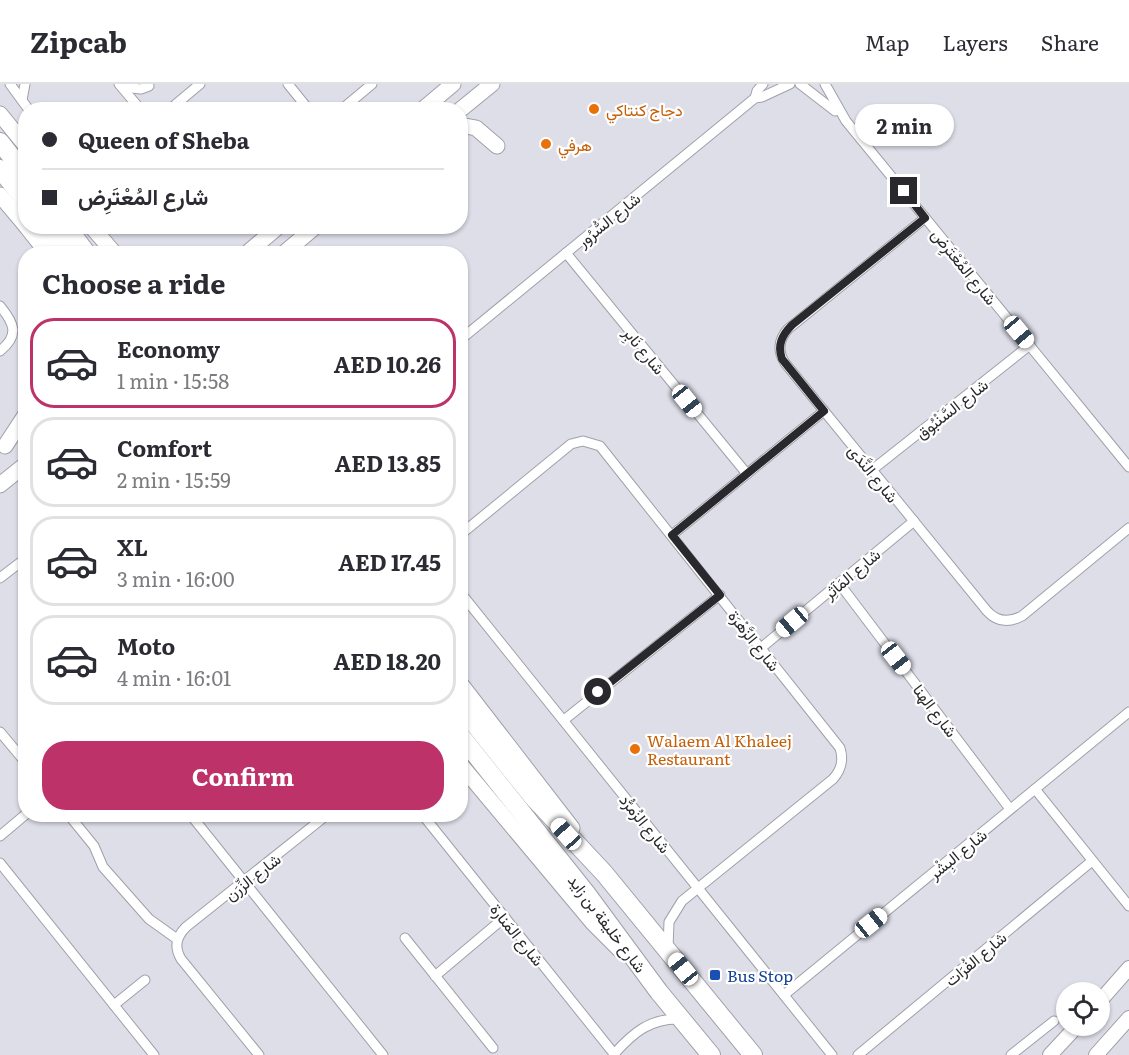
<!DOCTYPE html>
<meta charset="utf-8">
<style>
body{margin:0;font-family:Literata,Vazirmatn,serif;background:#f2f2f3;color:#2b2b33;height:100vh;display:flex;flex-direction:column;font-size:22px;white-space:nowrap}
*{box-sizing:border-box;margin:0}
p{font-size:20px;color:#7c7c81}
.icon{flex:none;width:33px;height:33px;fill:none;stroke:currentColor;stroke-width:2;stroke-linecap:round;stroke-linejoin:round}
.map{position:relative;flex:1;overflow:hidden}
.side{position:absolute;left:18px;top:162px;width:450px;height:576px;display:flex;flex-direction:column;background:#fff;border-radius:24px;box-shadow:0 2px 4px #0004}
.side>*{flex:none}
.banner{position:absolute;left:18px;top:18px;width:450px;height:132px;border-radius:24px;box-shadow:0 2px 4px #0004;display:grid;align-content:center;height:132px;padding:0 24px;background:#fff}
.controls{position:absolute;left:1056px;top:898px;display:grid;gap:12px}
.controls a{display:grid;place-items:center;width:54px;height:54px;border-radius:50%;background:#fff;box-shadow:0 2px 4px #0004;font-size:30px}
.end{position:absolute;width:27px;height:27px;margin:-14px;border:8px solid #29292d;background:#fff;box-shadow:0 0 0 3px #fff}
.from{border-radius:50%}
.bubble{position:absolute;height:42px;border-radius:21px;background:#fff;box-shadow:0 2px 4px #0004;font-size:20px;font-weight:700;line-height:42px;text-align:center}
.car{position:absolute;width:18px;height:36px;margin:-18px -9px;border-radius:8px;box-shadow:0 0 4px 2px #0007;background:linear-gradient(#fff 24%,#345 0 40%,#fff 0 76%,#345 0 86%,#fff 0)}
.banner b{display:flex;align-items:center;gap:21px;height:57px;font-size:22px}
.banner b+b{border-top:2px solid #e1e1e2}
.banner i{width:15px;height:15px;background:#2b2b33}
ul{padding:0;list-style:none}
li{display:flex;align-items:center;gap:18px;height:90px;margin:0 12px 9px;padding:0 12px;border:3px solid #e1e1e2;border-radius:24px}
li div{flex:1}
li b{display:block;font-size:22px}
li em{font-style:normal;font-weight:700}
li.selected{border-color:#bd3268}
li>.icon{width:54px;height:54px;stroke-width:1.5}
h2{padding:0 24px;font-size:27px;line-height:72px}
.button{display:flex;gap:12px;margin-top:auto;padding:12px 24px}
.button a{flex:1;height:69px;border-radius:24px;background:#bd3268;color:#fff;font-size:24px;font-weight:700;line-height:69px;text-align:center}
header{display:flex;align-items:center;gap:36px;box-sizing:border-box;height:84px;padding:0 30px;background:#fff;border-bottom:2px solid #e1e1e2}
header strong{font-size:28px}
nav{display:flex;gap:33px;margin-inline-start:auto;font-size:21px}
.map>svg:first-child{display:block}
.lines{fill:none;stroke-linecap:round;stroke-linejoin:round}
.street-casing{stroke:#a0a0aa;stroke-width:11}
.secondary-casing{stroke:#a0a0aa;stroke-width:16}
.primary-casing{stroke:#a0a0aa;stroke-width:17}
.highway-casing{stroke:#a0a0aa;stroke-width:20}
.street{stroke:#fff;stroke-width:9}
.secondary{stroke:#fff;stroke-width:14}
.primary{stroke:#fff;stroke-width:15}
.highway{stroke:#fff;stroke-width:18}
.route{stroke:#29292d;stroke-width:8}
.food-dot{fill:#e8710a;stroke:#fff;stroke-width:2}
.transit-dot{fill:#1a4fb4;stroke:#fff;stroke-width:2}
.labels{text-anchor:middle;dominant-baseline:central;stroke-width:4.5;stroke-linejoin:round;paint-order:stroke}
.food-label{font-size:16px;fill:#c56008;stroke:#fff;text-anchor:start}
.street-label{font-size:16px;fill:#29292d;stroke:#fff}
.transit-label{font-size:16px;fill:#164399;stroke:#fff;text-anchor:start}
</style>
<header>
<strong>Zipcab</strong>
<nav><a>Map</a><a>Layers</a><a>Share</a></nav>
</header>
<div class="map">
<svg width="1129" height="971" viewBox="0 0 1129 971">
<rect width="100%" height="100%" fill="#dedee9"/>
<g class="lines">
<g class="street-casing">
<g id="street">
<polyline points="10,0 29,26"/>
<polyline points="119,0 141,26"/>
<polyline points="288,0 309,26"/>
<polyline points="800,0 835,27"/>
<polyline points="825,0 846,37 1129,383"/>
<polyline points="122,3 141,5 149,2"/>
<polyline points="755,14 757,7 763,0"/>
<polyline points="22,16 25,0"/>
<polyline points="169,26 200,0"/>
<polyline points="341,26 372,0"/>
<path d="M925,134L788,245C779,255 777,267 785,279L987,527C997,538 1009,539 1022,532L1129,444"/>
<polyline points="566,169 747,390"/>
<path d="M0,222C14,239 20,251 0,267"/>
<polyline points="460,256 755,14 762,13 790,0"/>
<polyline points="872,386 1030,261"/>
<path d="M460,451L571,360L583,357L600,362L840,664C844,677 841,686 833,695L682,817L669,838L668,864"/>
<polyline points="672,451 824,327"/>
<polyline points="0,494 26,474"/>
<polyline points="839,499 1010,725"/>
<polyline points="460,508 832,971"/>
<polyline points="761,564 914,437"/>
<polyline points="564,636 720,511"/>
<polyline points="0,648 26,679"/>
<polyline points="1035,705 1129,822"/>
<polyline points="68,730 94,762 103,783 149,835 177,855"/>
<polyline points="190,730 383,971"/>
<polyline points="422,730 615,971"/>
<polyline points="0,752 26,730"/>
<polyline points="0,779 154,971"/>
<polyline points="405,854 493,964"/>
<polyline points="435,892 505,833"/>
<polyline points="784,911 1129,628"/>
<polyline points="114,921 145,896"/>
<path d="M614,970C633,949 650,934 680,935"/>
<path d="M259,971L181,875C174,863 176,853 186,843L328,730"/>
<polyline points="858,971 1092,777"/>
<polyline points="1011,971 1054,937"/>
</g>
</g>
<g class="secondary-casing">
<g id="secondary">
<polyline points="1100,917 1129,884"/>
<polyline points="1050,971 1077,942"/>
<polyline points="1096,971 1129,934"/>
</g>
</g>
<g class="primary-casing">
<g id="primary">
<polyline points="422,26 453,0"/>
<polyline points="460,26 492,0"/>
<polyline points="0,30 26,62"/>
<polyline points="460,41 476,44 497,62"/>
<polyline points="0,111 26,142"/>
<polyline points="26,142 48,170"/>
<polyline points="91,142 115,170"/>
<polyline points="246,170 279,142"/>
<polyline points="283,170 316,142"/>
<polyline points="5,362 26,330"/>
<polyline points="0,401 26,380"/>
<polyline points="460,599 572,744"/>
<polyline points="460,680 593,839 621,867"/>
</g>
</g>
<g class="highway-casing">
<g id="highway">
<polyline points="0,58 26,91"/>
<polyline points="0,85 26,117"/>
<polyline points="45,142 67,170"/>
<polyline points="66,142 87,170"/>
<polyline points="460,622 532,712 604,789 753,971"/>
<polyline points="460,651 586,809 659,908 711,971"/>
</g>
</g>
<use href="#street" class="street"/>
<use href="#secondary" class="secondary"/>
<use href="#primary" class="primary"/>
<use href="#highway" class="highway"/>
</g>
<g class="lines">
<path class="route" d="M598,608L720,511L672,451L824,327L782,275C777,261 782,251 792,241L925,134L904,107"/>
</g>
<g class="food-dot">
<circle cx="594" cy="25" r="6"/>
<circle cx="546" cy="60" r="6"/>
<circle cx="635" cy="665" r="6"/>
</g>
<rect class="transit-dot" x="709" y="885" width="12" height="12" rx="3"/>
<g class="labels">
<g class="food-label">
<text x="606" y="25">دجاج كنتاكي</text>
<text x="558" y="60">هرفي</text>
<text x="647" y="656">Walaem Al Khaleej<tspan x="647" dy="18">Restaurant</tspan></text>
</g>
<g class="street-label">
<text transform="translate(608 135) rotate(-39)">شارع السُّرُور</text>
<text transform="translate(965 182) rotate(51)">شارع المُعْتَرِض</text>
<text transform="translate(645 266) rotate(51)">شارع نَابِر</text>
<text transform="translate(951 324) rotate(-38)">شارع السَّنْبُوق</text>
<text transform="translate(874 389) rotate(51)">شارع النَّدَى</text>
<text transform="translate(851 489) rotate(-40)">شارع المَآثِر</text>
<text transform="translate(755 556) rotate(52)">شارع الزَّهْرَة</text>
<text transform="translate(936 626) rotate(53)">شارع الهنا</text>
<text transform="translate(646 739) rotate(51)">شارع الزُمرُّد</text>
<text transform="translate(957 769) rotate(-39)">شارع البِشْر</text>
<text transform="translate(252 792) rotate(-38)">شارع الزِّرَن</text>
<text transform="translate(608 839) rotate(53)">شارع خليفة بن زايد</text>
<text transform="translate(518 850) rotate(51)">شارع المَنارة</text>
<text transform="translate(975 874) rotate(-40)">شارع الفُرَات</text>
</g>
<g class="transit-label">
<text x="727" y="891">Bus Stop</text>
</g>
</g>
</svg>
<div class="controls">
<a><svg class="icon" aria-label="locate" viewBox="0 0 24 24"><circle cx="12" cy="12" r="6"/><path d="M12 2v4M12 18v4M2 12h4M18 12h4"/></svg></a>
</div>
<i class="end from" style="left:598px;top:608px"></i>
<i class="end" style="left:904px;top:107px"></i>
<div class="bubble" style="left:855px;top:20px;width:99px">2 min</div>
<i class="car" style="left:1019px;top:248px;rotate:140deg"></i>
<i class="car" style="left:687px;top:317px;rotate:141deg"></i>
<i class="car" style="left:792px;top:538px;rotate:230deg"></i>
<i class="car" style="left:896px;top:574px;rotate:142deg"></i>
<i class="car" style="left:566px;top:750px;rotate:318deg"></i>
<i class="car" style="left:871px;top:839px;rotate:51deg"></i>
<i class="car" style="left:683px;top:885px;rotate:321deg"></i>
<div class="banner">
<b><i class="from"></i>Queen of Sheba</b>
<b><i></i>شارع المُعْتَرِض</b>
</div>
<section class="side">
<h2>Choose a ride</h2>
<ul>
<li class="selected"><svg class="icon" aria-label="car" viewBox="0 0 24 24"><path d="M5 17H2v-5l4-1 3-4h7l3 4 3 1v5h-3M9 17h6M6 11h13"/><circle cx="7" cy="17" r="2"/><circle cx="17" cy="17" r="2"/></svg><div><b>Economy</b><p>1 min · 15:58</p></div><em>AED 10.26</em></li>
<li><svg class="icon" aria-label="car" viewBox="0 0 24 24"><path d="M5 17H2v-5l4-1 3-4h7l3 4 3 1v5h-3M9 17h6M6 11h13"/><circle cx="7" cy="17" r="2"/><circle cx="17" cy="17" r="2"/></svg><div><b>Comfort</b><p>2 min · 15:59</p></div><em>AED 13.85</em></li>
<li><svg class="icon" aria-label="car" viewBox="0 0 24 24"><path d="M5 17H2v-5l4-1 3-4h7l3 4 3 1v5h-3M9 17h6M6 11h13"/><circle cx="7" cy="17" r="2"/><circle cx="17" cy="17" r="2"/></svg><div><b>XL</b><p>3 min · 16:00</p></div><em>AED 17.45</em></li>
<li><svg class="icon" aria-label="car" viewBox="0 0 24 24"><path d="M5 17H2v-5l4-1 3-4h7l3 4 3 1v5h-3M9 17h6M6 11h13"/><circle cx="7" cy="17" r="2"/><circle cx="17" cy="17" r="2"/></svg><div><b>Moto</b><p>4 min · 16:01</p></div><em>AED 18.20</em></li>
</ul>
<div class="button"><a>Confirm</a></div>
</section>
</div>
